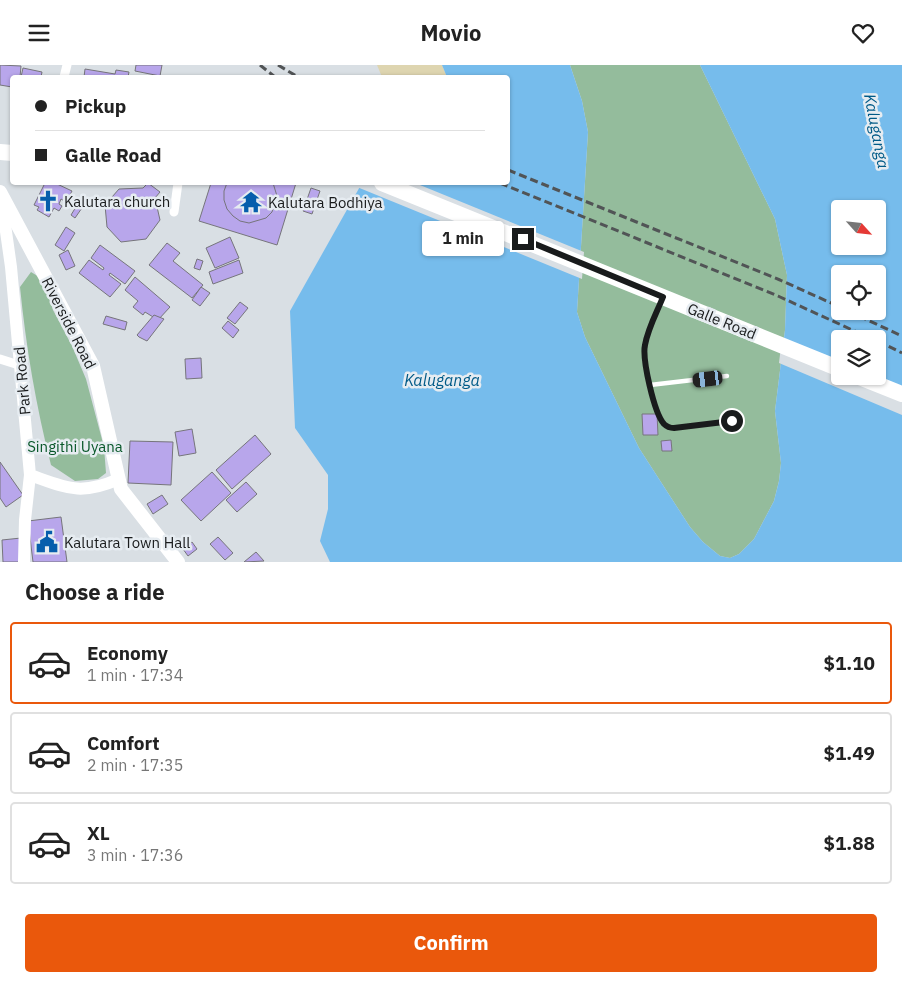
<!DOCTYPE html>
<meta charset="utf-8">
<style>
body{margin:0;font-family:"IBM Plex Sans",sans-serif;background:#f2f2f2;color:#222;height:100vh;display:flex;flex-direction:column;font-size:19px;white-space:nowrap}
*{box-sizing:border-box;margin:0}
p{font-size:16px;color:#767676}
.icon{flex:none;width:28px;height:28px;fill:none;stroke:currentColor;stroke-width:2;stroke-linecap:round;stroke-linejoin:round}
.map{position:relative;height:497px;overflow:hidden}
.details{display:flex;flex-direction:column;background:#fff;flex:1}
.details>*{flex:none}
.top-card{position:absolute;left:10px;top:10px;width:500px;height:110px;border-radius:5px;box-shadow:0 1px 4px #0004;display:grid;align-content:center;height:110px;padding:0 25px;background:#fff}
.needle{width:32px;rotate:117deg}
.fabs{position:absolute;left:831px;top:135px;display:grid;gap:10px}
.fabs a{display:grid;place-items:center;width:55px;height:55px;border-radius:5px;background:#fff;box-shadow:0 1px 4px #0004;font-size:25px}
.end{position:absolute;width:22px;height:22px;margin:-11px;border:6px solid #191b1c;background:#fff;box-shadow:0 0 0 2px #fff}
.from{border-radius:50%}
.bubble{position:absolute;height:35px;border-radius:5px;background:#fff;box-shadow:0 1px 4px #0004;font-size:16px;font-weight:700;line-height:35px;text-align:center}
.car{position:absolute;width:15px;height:30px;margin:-15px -8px;border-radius:6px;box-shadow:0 0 4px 1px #0007;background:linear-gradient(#222 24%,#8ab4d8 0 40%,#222 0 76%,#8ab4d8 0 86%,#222 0)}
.top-card b{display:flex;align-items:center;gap:18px;height:48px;font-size:19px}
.top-card b+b{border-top:1px solid #e0e0e0}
.top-card i{width:12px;height:12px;background:#222}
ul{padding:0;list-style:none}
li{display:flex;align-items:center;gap:15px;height:82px;margin:0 10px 8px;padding:0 15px;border:2px solid #e0e0e0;border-radius:5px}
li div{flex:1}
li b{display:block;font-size:19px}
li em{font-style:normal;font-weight:700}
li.on{border-color:#ea580c}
li>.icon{width:45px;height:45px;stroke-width:1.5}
h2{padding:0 25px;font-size:22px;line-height:60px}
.cta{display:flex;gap:10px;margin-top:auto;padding:10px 25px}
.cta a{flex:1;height:58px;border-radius:5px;background:#ea580c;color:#fff;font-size:20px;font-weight:700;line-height:58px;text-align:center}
header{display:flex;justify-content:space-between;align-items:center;height:65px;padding:0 25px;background:#fff;font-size:22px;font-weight:700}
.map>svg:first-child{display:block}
.green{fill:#94bc9c}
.sand{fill:#ded5b0}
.water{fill:#76bcec;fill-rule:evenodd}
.pier{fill:#d9dfe4}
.building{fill:#b8a6eb;stroke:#76757b}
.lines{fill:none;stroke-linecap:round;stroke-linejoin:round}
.lane{stroke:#fff;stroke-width:4.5}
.street{stroke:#fff;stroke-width:9}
.secondary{stroke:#fff;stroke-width:12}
.primary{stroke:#fff;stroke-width:14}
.highway{stroke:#fff;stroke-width:16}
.rail{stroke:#515456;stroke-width:3;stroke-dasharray:8 4;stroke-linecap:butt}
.route{stroke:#191b1c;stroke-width:6}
.labels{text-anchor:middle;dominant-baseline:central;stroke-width:5;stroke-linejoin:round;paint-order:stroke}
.poi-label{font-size:15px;fill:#191b1c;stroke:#e6ecf1;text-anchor:start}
.street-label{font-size:15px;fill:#191b1c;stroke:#e6ecf1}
.park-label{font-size:15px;fill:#085729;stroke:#e6ecf1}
.water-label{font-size:16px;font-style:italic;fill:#005a87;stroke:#e6ecf1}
</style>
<header><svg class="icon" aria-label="menu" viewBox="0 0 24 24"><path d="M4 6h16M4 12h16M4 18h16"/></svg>Movio<svg class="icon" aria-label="heart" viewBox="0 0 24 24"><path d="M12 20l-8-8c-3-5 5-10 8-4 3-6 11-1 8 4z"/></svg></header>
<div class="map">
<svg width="902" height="497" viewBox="0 0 902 497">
<rect width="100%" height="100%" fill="#d9dfe4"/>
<g class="green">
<polygon points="570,0 700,0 775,154 787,210 785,265 775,346 781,398 779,416 774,436 754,474 739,489 730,493 720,491 703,477 690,462 639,383 585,272 577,247 588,67 582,36"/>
<path d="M31,207L44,215L53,245L72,281L86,314L104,382L106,408L98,414L75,416L51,400C36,341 26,282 20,222Z"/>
</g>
<polygon class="sand" points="377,0 442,0 447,12 382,12"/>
<path class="water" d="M442,0H570L582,36L588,67L577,247L585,272L639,383L690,462L703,477L720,491L730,493L739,489L754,474L774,436L779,416L781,398L775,346L785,265L787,210L775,154L700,0H902V497H330L320,476L328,444V410L295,363L290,246L362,118H508V12H447ZM840,144H878V181H840ZM840,209H878V246H840ZM840,274H878V311H840Z"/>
<g class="pier">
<polygon points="360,118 415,118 584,187 582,214 357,122"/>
<polygon points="782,273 840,311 872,311 902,324 902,350 779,298"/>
</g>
<g class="building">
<polygon points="0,0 21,1 20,12 12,12 12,22 0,20"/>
<polygon points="136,0 162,0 160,11 135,6"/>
<polygon points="23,3 42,7 41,12 21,12"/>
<polygon points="85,4 115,9 116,5 129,7 128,12 84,12"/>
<polygon points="45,118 55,118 72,126 66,137 61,134 59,139 62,141 59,146 54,143 49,152 37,145 39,142 34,140"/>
<polygon points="148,118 160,127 155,133 160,155 146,174 121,177 107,162 105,140 119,124 143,123"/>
<polygon points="211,118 296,118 277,180 199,156"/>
<polygon points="227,118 273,118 277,131 272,147 266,153 249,158 240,156 233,151 227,144 224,135 224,126"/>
<polygon points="311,123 320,126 312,149 303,146"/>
<polygon points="79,137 84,140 75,153 71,150"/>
<polygon points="66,162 75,168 64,186 55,180"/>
<polygon points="230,172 239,193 215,203 206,183"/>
<polygon points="167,178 180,188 173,196 203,220 192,233 149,200"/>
<polygon points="100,180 135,206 125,219 110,208 109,210 121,219 110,232 79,208 89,195 103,205 104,203 91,193"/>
<polygon points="68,185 75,201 66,205 59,190"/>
<polygon points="197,194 203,196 200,205 194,203"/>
<polygon points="239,195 243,208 213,219 209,207"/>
<polygon points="135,212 170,242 158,255 145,247 143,250 133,242 138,236 125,225"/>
<polygon points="201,222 210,228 200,241 192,235"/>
<polygon points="240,237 248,243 235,259 227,253"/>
<polygon points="154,250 164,254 147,276 139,272 137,270"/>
<polygon points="106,251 127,257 125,265 103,259"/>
<polygon points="228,256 239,265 233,273 222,263"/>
<polygon points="201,293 202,313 186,314 185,294"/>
<polygon points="642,349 657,349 658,370 643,370"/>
<polygon points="192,364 196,388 179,391 175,367"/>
<polygon points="255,370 271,389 232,424 216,405"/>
<polygon points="671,375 672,386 662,386 661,376"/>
<polygon points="130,376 173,377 171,420 128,418"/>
<polygon points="0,397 23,430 6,442 0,433"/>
<polygon points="212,407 231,428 201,456 181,435"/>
<polygon points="246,417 257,429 237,447 226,435"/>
<polygon points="162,430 168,439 153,449 147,439"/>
<polygon points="61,452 67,497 33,497 28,456"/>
<polygon points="218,472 233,488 225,495 210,479"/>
<polygon points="21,473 22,497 3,497 2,475"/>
<polygon points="192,477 197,484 188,491 183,484"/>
<polygon points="256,487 264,496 244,497"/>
</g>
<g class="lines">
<g class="lane">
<path d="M661,235C656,250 648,264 645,280C642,294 654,348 664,359C667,362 670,363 674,363L732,356"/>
<polyline points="650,320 727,311"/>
</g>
<g class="street">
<polyline points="64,12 67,0"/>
<polyline points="174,147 178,118"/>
<polyline points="0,294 22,301"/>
</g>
<g class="secondary">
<path d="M1,131L11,202L30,410C67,423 80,431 119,414"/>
<polyline points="24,497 25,455 30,410"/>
</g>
<polyline class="primary" points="0,127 93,301 121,424 178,497"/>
<g class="highway">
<polyline points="0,87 12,88"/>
<polyline points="382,118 840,304"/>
<polyline points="857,311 902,329"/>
</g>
<g class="rail">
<polyline points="260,0 275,12"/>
<polyline points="278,0 298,12"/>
<polyline points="508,105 780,215 840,242"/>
<polyline points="500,118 778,231 872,274"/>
<polyline points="848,246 902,271"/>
<polyline points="878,276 902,288"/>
</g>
</g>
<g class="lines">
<path class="route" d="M523,174L663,232C657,247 648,263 645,280C642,294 654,348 664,359C667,362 670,363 674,363L732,356"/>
</g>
<defs>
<g id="church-bare" transform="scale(1.725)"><path d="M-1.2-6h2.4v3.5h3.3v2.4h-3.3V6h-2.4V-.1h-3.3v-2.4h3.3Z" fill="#065eac" stroke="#e6ecf1" stroke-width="2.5" paint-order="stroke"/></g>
<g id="temple-bare" transform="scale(1.725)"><path d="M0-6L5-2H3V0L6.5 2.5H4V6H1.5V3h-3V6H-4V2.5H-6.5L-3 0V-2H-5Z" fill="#065eac" stroke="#e6ecf1" stroke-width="2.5" paint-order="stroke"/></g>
<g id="civic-bare" transform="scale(1.725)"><path d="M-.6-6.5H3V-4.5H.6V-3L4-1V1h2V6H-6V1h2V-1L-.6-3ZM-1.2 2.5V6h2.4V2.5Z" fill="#065eac" stroke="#e6ecf1" stroke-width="2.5" paint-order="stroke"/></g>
</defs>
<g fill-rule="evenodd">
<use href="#church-bare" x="48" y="136"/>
<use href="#temple-bare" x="251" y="137"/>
<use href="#civic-bare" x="47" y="477"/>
</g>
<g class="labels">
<g class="poi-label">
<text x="64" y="136">Kalutara church</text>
<text x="268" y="137">Kalutara Bodhiya</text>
<text x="64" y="477">Kalutara Town Hall</text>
</g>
<g class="street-label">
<text transform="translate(722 256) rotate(22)">Galle Road</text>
<text transform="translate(69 258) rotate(63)">Riverside Road</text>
<text transform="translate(22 316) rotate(-95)">Park Road</text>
</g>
<g class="park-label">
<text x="75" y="381">Singithi Uyana</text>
</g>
<g class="water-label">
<text transform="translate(877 66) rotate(79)">Kaluganga</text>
<text x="442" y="315">Kaluganga</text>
</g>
</g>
</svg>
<div class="fabs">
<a><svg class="needle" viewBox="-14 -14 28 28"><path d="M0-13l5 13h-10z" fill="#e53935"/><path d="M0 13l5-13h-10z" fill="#767676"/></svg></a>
<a><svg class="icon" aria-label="locate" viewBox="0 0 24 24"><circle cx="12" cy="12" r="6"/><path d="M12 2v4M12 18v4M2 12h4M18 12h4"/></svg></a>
<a><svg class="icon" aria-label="layers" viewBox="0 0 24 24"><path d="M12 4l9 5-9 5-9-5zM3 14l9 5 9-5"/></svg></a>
</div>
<i class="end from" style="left:732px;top:356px"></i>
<i class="end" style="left:523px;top:174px"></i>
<div class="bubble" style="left:422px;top:156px;width:82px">1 min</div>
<i class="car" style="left:708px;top:314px;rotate:263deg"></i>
<div class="top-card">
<b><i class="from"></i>Pickup</b>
<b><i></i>Galle Road</b>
</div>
</div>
<section class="details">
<h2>Choose a ride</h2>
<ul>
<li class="on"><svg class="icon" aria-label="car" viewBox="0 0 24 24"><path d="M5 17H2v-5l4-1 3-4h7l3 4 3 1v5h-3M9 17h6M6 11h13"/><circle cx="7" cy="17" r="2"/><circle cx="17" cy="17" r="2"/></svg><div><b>Economy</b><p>1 min · 17:34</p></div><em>$1.10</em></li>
<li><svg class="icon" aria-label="car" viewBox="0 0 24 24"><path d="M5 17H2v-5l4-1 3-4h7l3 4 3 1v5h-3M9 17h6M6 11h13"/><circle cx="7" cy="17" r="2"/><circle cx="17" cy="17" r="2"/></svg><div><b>Comfort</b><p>2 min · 17:35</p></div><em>$1.49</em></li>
<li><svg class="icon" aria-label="car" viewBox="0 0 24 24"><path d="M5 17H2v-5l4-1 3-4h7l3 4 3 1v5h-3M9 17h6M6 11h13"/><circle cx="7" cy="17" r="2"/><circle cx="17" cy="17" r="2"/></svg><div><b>XL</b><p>3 min · 17:36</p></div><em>$1.88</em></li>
</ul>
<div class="cta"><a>Confirm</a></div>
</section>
